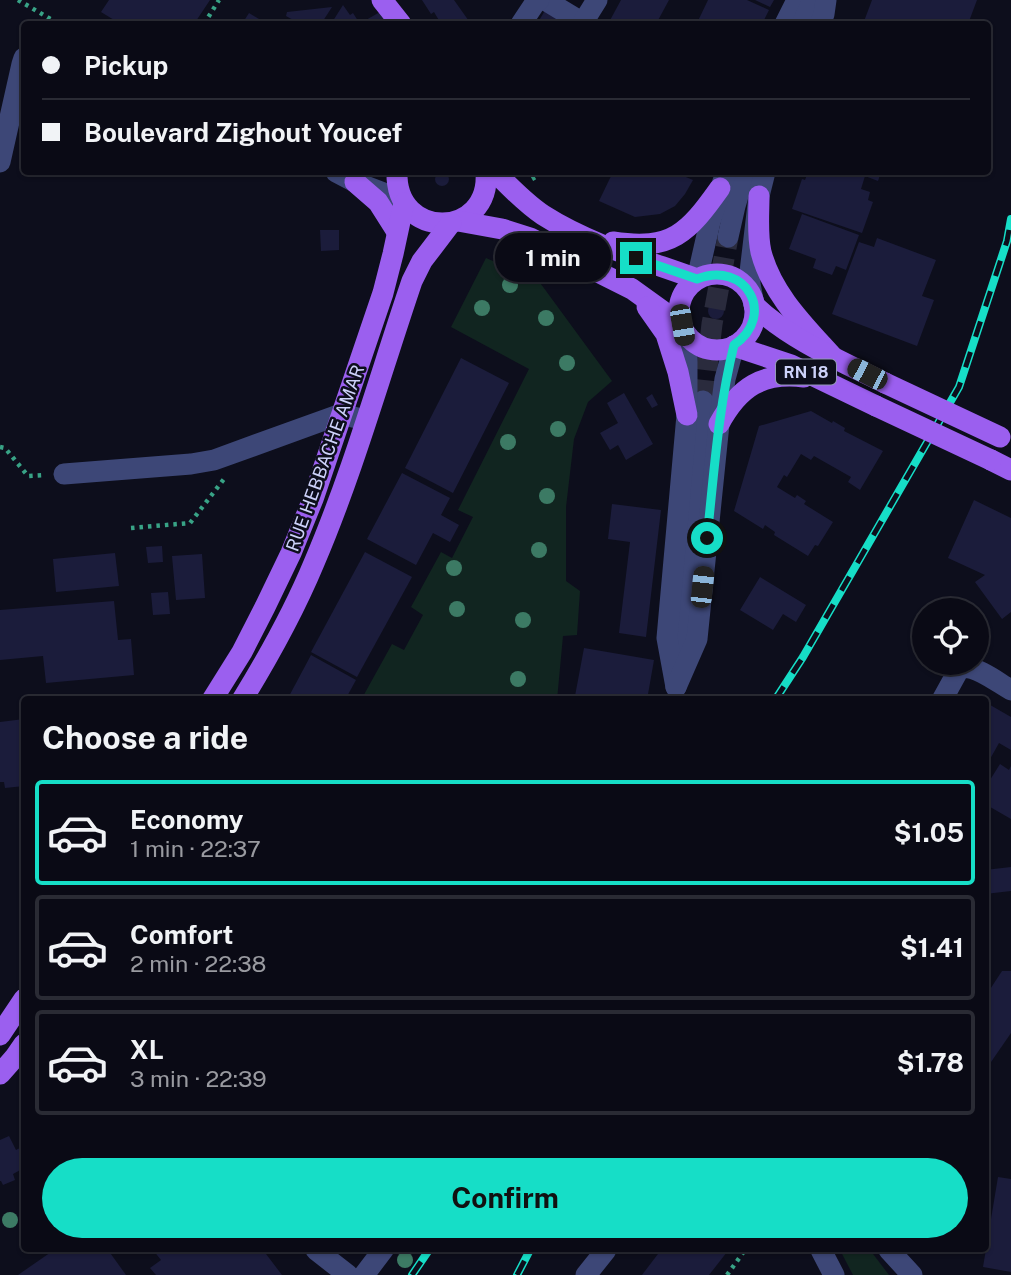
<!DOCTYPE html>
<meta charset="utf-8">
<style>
body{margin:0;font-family:"Public Sans",sans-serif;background:#13131e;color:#f1f3f6;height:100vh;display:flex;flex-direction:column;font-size:26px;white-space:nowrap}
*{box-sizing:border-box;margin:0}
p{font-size:23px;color:#999aa0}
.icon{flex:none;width:38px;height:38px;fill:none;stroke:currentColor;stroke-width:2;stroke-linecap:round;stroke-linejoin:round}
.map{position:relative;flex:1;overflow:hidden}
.details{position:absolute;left:21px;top:696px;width:968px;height:556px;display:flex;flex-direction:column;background:#0a0a15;border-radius:7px;box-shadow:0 2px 5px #0004,0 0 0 2px #2a2b34}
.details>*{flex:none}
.hud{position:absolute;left:21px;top:21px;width:970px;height:154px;border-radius:7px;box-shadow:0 2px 5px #0004,0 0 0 2px #2a2b34;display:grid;align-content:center;height:154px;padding:0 21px;background:#0a0a15}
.tools{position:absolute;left:912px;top:598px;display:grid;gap:14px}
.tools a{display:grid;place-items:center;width:77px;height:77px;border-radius:50%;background:#0a0a15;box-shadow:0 2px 5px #0004,0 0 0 2px #2a2b34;font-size:35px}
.end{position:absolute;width:32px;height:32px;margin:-16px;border:9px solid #16dec7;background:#111;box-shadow:0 0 0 4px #111}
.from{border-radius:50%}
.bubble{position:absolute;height:49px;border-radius:24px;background:#0a0a15;box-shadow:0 2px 5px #0004,0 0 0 2px #2a2b34;font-size:23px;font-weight:700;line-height:49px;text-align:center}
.car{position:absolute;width:21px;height:42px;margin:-21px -10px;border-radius:9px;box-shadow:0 0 5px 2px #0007;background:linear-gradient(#222 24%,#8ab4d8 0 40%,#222 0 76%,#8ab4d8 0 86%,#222 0)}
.hud b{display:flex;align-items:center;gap:24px;height:66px;font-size:26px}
.hud b+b{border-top:2px solid #2a2b34}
.hud i{width:18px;height:18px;background:#f1f3f6}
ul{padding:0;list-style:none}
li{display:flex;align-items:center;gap:21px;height:105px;margin:0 14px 10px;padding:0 7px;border:4px solid #2a2b34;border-radius:7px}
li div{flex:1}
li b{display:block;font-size:26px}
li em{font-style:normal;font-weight:700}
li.selected{border-color:#16dec7}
li>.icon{width:63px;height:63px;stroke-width:1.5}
h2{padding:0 21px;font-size:32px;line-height:84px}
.action{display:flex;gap:14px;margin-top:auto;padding:14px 21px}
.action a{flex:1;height:80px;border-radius:42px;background:#16dec7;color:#111;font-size:28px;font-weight:700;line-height:80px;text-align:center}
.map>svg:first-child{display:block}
.green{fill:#112520}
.building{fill:#1b1c3b}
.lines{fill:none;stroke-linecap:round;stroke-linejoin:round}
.minor-tunnel{stroke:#2a2b3d;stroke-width:21;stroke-dasharray:21 10;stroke-linecap:butt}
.path{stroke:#38a386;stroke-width:4.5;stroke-dasharray:3.5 5;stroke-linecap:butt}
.minor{stroke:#3d4777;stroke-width:21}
.major{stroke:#9b5fef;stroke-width:21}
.rail-casing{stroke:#16dec7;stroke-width:8}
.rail{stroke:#0d0e1c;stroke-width:5;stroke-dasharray:16;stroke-linecap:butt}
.major-bridge{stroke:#9b5fef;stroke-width:21}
.tree{fill:#3c7a64}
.route{stroke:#16dec7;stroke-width:9}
.labels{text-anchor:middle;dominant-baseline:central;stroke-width:5;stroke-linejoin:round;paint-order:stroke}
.shield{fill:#0d0e1c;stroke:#9397b7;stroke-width:2}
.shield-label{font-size:16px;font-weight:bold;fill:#cdd2fa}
.street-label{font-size:18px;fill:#cdd2fa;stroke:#0d0e1c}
</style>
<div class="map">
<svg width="1011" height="1275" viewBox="0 0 1011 1275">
<rect width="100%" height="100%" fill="#0d0e1c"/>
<g class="green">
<polygon points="486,258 538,280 612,381 588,402 574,439 566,507 566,581 580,591 577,635 563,636 557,700 361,700 392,644 404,650 423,615 411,607 441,552 452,558 473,517 458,510 529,369 451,327"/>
<polygon points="840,1250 870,1250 889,1275 853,1275"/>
</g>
<g class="building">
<polygon points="109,0 210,0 194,24 118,24 119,23 101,12"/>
<polygon points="422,0 454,0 471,24 436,24 440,22 434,12 431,14"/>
<polygon points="621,0 669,0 656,24 608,24"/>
<polygon points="708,0 747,0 769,10 762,24 700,24 697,23"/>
<polygon points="755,0 774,0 770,7"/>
<polygon points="872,0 977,0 968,24 863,24"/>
<polygon points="343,5 350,15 353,13 360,24 331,24"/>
<polygon points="332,7 321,24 293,24 295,21 286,16 287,12"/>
<polygon points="547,7 567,24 537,24"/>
<polygon points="380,12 387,24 368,24 366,20"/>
<polygon points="249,13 259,19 256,24 242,24"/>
<circle cx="442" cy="179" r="7"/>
<polygon points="613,172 674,172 693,180 685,194 675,206 660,214 635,217 599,201"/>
<polygon points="808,172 881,172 878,181 865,176 861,189 870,192 868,200 873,202 862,233 792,209 802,179 805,180"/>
<polygon points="802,214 859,235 846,270 836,266 832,275 813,268 816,259 789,249"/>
<polygon points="320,230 339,230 339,250 321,251"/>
<polygon points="877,238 936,260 922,296 934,300 917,346 832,314 859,242 874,247"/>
<circle cx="716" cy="311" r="8"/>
<polygon points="461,358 509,383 453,493 405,468"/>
<polygon points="624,393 653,444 626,460 618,445 610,450 600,433 618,423 607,403"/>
<polygon points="652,394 658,405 652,408 646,398"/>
<polygon points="811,411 832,423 833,421 845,428 844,431 883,451 860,490 848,482 851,477 814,456 811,460 801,454 787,477 784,475 777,487 795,498 797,495 806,501 804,504 833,522 818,546 815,545 808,556 774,535 775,532 765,525 763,529 734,511 759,426"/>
<polygon points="402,473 450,498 441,515 459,525 450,542 433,533 416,565 367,539"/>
<polygon points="974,500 1011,518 1011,612 1002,619 975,582 985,575 948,558"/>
<polygon points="612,504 661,510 646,637 619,633 630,542 608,539"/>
<polygon points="162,546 163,562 148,563 146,547"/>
<polygon points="365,552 412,577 357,677 311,652"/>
<polygon points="115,553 119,586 56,592 53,559"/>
<polygon points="202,554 205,598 176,600 172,556"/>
<polygon points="760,577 806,605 796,622 783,614 773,630 740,610"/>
<polygon points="168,592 170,614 153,615 151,593"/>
<polygon points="114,601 118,640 131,639 134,675 46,683 43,656 0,660 0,610"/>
<polygon points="584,648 654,660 647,700 599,700 575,696"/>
<polygon points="311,655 356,680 345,700 287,700"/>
<polygon points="985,702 1011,717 1011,750 999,743 985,768"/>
<polygon points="24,719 24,786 5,788 4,782 0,782 0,722"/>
<polygon points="1000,764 1009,770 1011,766 1011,819 985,804 990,794 985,791 985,788"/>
<polygon points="1011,867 1011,891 985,894 985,870"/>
<polygon points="1002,971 1011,971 1011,1033 991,1062 985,1058 985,997"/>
<polygon points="9,1136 16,1150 20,1148 24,1159 22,1160 24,1168 13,1174 15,1180 3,1185 1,1181 0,1181 0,1140"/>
<polygon points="998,1177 1011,1179 1011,1272 983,1267"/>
<polygon points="54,1250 108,1250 126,1275 18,1275"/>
<polygon points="153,1250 263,1250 282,1275 156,1275 150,1268 161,1260"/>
<polygon points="661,1250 723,1250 727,1252 709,1275 642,1275"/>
</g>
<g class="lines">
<polyline class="minor-tunnel" points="703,401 712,324 728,237"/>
<g class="path">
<polyline points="18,0 59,24"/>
<polyline points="204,24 219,0"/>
<polyline points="532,179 544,172"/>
<polyline points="0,447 5,448 28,476 46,475"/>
<polyline points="131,528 190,523 224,479"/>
<polyline points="727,1275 745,1250"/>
</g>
<g class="minor">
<polyline points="545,0 583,23"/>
<polyline points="521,24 535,3 539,0"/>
<polyline points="582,24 597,0"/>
<polyline points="785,24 797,0"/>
<polyline points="802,24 813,0"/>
<polyline points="820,24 824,14 826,0"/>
<polyline points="0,162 22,64 24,58"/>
<polyline points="336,172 355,182 402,200"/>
<polyline points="728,237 735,206 745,172"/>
<polyline points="697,279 710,222 726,172"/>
<polyline points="754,305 750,284 750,272 759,196 765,172"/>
<polyline points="64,474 191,464 214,460 341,414 365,420"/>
<polyline points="680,650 703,401"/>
<polyline points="676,687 667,638 687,415 687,358 682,325"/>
<polyline points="676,687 697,639 719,424 725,379 734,346"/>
<path d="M942,700L958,671L963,667C980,668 997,682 1011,690"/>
<polyline points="316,1250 348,1275"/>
<polyline points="821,1250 834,1275"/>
<polyline points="889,1250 912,1275"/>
<polyline points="364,1275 383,1250"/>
<polyline points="586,1275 606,1250"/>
</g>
<g class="major">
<polyline points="382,0 401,24"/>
<path d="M397,172C395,241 491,239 486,172"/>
<path d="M495,172C510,187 525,203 543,215C590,245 645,260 697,279"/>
<polyline points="355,182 378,202 397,232"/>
<path d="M759,196C759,214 757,235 761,252C772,294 804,325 832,356"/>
<polyline points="458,221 502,229 530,238 632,289 682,325"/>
<path d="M613,242C672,251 688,233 720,188"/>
<circle cx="717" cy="312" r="38"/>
<path d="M754,305C789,339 841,361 885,383"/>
<polyline points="647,307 666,334 678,372 687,415"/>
<polyline points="734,346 791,365 876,406"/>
<path d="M719,424C739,387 762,372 804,377"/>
<polyline points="991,460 1011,470"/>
<polyline points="212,700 242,652 265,607 291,553 313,499 383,293 393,254 404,203"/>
<path d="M242,700C269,656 294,611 314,563C353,472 380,375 412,281L422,261L451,223"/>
<polyline points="0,1035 24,999"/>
<polyline points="0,1074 15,1057 24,1044"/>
</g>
<g class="rail-casing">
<g id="rail">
<polyline points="775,700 803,657 959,387 1007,241 1011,219"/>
<polyline points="412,1275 429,1250"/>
<polyline points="517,1275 530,1250"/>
</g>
</g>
<use href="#rail" class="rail"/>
<g class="major-bridge">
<polyline points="885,383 1000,437"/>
<polyline points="876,406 991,460"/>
</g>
</g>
<g class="tree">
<circle cx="510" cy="285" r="8"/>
<circle cx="482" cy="308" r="8"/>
<circle cx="546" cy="318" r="8"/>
<circle cx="567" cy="363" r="8"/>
<circle cx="558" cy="429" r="8"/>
<circle cx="508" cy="442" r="8"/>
<circle cx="547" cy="496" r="8"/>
<circle cx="539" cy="550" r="8"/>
<circle cx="454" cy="568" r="8"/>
<circle cx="457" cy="609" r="8"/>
<circle cx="523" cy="620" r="8"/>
<circle cx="518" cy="679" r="8"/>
<circle cx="10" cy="1220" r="8"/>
<circle cx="405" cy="1260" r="8"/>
</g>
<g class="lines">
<path class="route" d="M636,258L697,279C746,260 777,315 734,345C718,409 714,474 707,538"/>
</g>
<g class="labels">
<rect class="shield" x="776" y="359.5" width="60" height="25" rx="5"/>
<g class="shield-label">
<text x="806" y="372">RN 18</text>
</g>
<g class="street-label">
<text transform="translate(325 458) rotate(-70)">RUE HEBBACHE AMAR</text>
</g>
</g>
</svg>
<div class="tools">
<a><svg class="icon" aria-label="locate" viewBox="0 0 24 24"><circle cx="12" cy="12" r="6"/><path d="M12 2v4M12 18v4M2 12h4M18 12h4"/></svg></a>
</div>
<i class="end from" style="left:707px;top:538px"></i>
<i class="end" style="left:636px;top:258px"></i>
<div class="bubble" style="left:495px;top:233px;width:116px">1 min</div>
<i class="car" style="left:682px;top:325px;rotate:170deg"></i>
<i class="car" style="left:867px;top:374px;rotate:297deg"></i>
<i class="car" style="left:702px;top:587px;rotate:6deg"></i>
<div class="hud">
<b><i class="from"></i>Pickup</b>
<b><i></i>Boulevard Zighout Youcef</b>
</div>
<section class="details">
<h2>Choose a ride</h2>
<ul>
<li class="selected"><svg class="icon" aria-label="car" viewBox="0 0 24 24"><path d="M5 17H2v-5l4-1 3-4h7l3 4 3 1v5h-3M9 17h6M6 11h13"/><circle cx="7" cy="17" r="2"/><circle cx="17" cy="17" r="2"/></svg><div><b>Economy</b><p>1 min · 22:37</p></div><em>$1.05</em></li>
<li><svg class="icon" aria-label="car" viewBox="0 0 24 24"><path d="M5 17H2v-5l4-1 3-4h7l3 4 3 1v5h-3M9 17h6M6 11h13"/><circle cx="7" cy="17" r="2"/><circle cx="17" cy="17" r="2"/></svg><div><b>Comfort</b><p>2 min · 22:38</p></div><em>$1.41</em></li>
<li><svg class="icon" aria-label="car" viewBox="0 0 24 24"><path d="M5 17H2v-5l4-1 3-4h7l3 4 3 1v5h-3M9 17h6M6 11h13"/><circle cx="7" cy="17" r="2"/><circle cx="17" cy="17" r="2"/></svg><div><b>XL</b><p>3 min · 22:39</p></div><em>$1.78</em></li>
</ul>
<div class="action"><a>Confirm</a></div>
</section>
</div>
